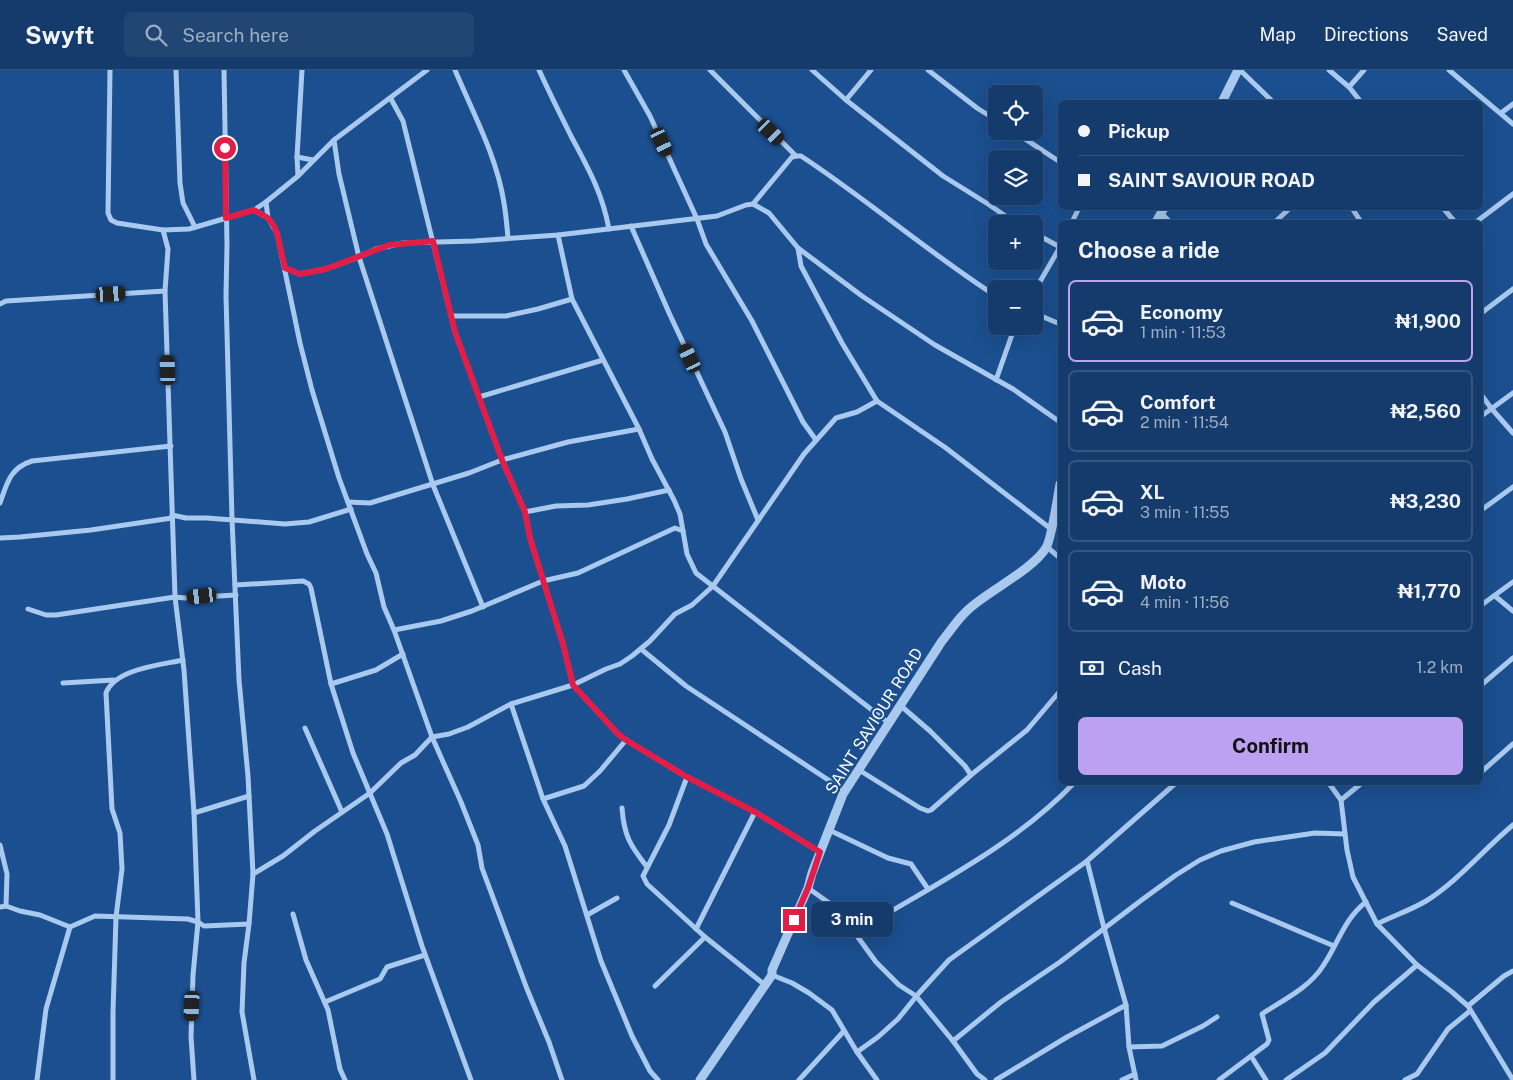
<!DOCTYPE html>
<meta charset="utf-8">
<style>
body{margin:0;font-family:"Public Sans",sans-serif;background:#214673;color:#f1f3f6;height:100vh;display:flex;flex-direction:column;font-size:19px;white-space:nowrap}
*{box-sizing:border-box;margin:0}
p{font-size:16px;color:#9dadc1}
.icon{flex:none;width:28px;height:28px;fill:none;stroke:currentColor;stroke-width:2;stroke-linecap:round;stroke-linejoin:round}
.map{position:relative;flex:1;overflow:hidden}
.details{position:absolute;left:1058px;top:150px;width:425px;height:565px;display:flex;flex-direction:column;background:#143b6b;border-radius:8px;box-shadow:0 5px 20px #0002,0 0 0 1px #33557e}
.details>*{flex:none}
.banner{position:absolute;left:1058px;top:30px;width:425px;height:110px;border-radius:8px;box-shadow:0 5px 20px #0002,0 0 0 1px #33557e;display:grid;align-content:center;height:110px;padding:0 20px;background:#143b6b}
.fabs{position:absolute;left:988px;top:15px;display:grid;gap:10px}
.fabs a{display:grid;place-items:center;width:55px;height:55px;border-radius:8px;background:#143b6b;box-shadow:0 5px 20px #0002,0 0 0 1px #33557e;font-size:25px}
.end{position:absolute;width:22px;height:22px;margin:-11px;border:6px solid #e11d48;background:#fff;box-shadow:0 0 0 2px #fff}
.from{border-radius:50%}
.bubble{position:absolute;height:35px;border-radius:8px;background:#143b6b;box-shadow:0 5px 20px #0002,0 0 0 1px #33557e;font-size:16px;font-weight:700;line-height:35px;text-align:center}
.car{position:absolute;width:15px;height:30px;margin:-15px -8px;border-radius:6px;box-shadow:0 0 4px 1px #0007;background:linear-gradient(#222 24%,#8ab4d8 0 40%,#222 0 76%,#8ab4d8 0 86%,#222 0)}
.banner b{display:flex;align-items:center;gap:18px;height:48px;font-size:19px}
.banner b+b{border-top:1px solid #33557e}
.banner i{width:12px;height:12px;background:#f1f3f6}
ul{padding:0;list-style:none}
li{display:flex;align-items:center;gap:15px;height:82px;margin:0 10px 8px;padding:0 10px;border:2px solid #33557e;border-radius:8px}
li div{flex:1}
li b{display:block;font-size:19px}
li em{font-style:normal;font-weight:700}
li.current{border-color:#bca0f2}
li>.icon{width:45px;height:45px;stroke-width:1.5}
h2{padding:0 20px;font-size:22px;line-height:60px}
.pay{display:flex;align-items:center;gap:12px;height:55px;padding:0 20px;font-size:19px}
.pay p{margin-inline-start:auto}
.button{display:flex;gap:10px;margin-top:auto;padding:10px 20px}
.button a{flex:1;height:58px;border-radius:8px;background:#bca0f2;color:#111;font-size:20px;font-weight:700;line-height:58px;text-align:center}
header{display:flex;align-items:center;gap:30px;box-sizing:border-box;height:70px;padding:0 25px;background:#143b6b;border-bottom:1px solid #33557e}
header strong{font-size:24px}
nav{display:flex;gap:28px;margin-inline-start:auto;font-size:18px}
.search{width:350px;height:45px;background:#214673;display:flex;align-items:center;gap:12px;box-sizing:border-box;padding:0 18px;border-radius:8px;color:#9dadc1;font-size:19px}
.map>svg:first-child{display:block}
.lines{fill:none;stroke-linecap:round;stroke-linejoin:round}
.minor{stroke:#a9c9ee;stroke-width:5}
.tertiary{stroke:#a9c9ee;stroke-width:9}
.route{stroke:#e11d48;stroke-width:6}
.labels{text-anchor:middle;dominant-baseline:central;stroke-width:4.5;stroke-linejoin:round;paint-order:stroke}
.street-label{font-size:16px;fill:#fff;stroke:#1b4f8f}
</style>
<header>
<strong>Swyft</strong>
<div class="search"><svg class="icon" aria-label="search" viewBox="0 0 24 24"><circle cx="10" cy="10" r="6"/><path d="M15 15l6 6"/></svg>Search here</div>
<nav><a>Map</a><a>Directions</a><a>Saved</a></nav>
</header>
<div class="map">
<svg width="1513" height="1010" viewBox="0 0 1513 1010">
<rect width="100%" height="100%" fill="#1b4f8f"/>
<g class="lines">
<g class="minor">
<polyline points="110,0 108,143 111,150 117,153 163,160 189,159 254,140 266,132 298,106 334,70 427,0"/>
<polyline points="176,0 180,113 183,133 195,157"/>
<polyline points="224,0 227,175 226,226 232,449 239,610 248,706 253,804 249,854 244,893 242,942 254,1010"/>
<path d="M455,0C473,43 497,87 504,133C506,145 507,156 508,168"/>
<path d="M539,0C549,22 560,44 571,66C588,98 602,122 609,159"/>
<polyline points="624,0 650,46 697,149 706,174 752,251 803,352 816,370"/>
<path d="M710,0L796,86H801C868,130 929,183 996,226"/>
<polyline points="812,0 846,30 871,0"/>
<polyline points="928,0 977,38 996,50"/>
<polyline points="1240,0 1273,32"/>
<polyline points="1329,0 1349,17 1361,32"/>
<polyline points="1449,0 1513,54"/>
<polyline points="1349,17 1364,0"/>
<polyline points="391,29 403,51 455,262 502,390 525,442 530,468 563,574 573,615 618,664 626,670 687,707 755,742 820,782"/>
<polyline points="846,30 943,106 988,134 1017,154"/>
<polyline points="1501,43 1513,34"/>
<polyline points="1013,61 1060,92"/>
<polyline points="334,70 339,104 359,187 433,415 483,537"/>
<polyline points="297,87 313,90"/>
<polyline points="298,106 297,87 302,0"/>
<polyline points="266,132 268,148"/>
<polyline points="753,134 792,87 796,86"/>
<polyline points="1352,138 1361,152"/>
<polyline points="1443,138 1455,152"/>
<polyline points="254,140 268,148 277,163 300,273 312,320 339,408 367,484 376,503 384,537 394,560 432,667 461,732 478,775 482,798 527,919 549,972 562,1010"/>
<polyline points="1161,143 1170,152"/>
<polyline points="1072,152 1079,138"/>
<polyline points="1275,152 1290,138"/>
<polyline points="1476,152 1513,124"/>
<polyline points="631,156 670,245 725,362 741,409 758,450"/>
<polyline points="163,160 168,179 165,221 175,527 184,600 194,743 198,852 193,905 191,967 194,1010"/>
<polyline points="1034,163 1060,177"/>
<polyline points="558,165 572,229 639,359 652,389 674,430 680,444 687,484 696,503 890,654"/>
<polyline points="798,178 801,196 842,273 877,331 946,378 1051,459"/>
<polyline points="285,198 300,204 326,199 359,187 376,179 403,173 474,171 558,165 717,146 746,135 753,134 769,143 798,178 862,226 935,275 1013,319 1060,352"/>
<polyline points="1034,222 1060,177"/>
<polyline points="0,234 6,231 165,221"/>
<polyline points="1034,243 1060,254"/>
<polyline points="1480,244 1513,219"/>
<polyline points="452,246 506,246 538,239 572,229"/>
<polyline points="996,310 1015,256"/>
<polyline points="1480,323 1491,338 1513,363"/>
<polyline points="479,327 603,290"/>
<polyline points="1480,347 1513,323"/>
<polyline points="348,432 370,433 469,403 502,390 568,372 639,359"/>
<path d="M0,433C7,413 10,398 32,391L171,376"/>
<polyline points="1480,441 1513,417"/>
<polyline points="525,442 556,436 588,435 627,429 669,420"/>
<polyline points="172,445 186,448 207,448 285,454 309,452 351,439"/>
<polyline points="0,468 20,467 91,460 172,448"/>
<polyline points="1047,477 1060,488"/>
<polyline points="235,515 303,511 309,514 311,518 331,614 353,683 387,764 422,876 471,1010"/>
<polyline points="1495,526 1513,541"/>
<polyline points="1480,536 1513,512"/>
<polyline points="28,539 46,545 56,545 175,527 185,528 236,525"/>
<polyline points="394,560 441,551 472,541 543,511 578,503 675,458 683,461"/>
<polyline points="641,579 686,616 845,721"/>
<polyline points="63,613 114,610"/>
<polyline points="331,614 376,600 403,584"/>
<polyline points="1480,616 1513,588"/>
<polyline points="511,634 543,729 565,776 601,891 632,966 650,1001 658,1010"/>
<polyline points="901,636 930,661 965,696 971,705"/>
<polyline points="305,658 342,742"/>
<polyline points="859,700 920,738 928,741 931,740 971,705 1027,660 1060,621"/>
<polyline points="1480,703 1513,674"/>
<polyline points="687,707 669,755 643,806 647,814 705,867 765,915"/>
<polyline points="1328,712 1341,730 1347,780 1353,807 1377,854 1417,895 1452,922 1468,936 1513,1010"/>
<polyline points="543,729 584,716 600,701 626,670"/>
<polyline points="1341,730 1363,712"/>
<path d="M622,738C624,766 630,775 647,797"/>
<polyline points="194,743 249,726"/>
<polyline points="829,760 888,788 911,794 928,819"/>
<polyline points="0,775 7,804 6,836"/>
<polyline points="1087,791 1104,858 1126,935 1129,977 1136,1010"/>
<polyline points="253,804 283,786 315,761 370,723 401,693 415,685 432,667 449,664 468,657 511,634 573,615 606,599 620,594 632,586 650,571 675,544 692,535 713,516 804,384 836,348 857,342 877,331"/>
<path d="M808,818L832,835L857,866L873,852C943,810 1018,772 1075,712"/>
<polyline points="1232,833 1334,876"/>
<polyline points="0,837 6,836 20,841 40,845 70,857 95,846 188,849 198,852 204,856 249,854"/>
<polyline points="293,844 306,890 328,940 340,999 345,1010"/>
<polyline points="587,845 617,828"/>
<path d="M1377,854C1393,846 1411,840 1426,831C1458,811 1484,779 1513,755"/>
<polyline points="696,859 755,742"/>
<polyline points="857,866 876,892 899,915 916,926 953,971 977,1004 985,1010"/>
<polyline points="772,905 792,913 809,923 832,940 857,982 877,1010"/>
<polyline points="655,916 705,867"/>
<polyline points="325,932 380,909 387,897 425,885"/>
<polyline points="1468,936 1504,906 1513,901"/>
<polyline points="953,971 1001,932 1060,892 1143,829 1176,805 1200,790 1221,781 1254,772 1315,763 1345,764"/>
<polyline points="1129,977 1162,976 1203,956 1217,947"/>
<polyline points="857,982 878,967 898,949 919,923 949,890 1087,791 1177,712"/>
<polyline points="1251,986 1266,1010"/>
<polyline points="37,1010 46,939 70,857"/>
<path d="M113,1010V942L116,847L122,799L120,763L112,739L106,623C115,599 160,595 183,590"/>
<polyline points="799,1010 844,961"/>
<polyline points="996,1010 1067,967 1126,935"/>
<polyline points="1122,1010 1135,1004"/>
<path d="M1219,1010L1267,974L1269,970L1262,944C1283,930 1309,918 1323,896C1338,874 1344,849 1366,832"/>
<polyline points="1286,1010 1325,983 1374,932 1417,895"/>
<polyline points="1405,1010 1417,1004 1448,959 1470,941"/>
</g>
<g class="tertiary">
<polyline points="1222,32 1238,0"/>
<polyline points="1156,152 1164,138"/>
<path d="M700,1010L772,905V900L808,818L812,803L843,724L942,571C951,560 959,547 970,538C990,520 1032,500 1046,478C1051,470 1058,426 1060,414"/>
</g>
</g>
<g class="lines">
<polyline class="route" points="225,78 226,148 254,140 268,148 274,156 277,163 285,198 300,204 326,199 389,175 433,171 455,262 502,390 525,442 530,468 563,574 573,615 618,664 626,670 687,707 755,742 820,782 808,818 794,850"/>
</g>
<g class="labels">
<g class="street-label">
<text transform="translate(874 651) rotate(-58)">SAINT SAVIOUR ROAD</text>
</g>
</g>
</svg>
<div class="fabs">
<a><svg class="icon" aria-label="locate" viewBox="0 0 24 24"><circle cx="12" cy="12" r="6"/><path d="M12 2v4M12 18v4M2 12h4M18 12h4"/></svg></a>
<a><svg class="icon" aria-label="layers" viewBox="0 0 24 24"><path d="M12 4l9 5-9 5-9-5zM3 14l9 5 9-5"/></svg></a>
<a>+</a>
<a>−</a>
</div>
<i class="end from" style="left:225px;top:78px"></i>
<i class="end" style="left:794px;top:850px"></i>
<div class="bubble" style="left:811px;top:832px;width:82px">3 min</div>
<i class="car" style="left:771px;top:62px;rotate:134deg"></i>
<i class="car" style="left:662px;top:72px;rotate:155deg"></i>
<i class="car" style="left:111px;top:224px;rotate:87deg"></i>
<i class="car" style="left:690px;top:288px;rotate:335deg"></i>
<i class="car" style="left:168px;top:300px;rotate:358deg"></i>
<i class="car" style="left:202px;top:526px;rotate:263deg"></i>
<i class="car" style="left:192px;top:936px;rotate:183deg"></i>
<div class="banner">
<b><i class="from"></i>Pickup</b>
<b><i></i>SAINT SAVIOUR ROAD</b>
</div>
<section class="details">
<h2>Choose a ride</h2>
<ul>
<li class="current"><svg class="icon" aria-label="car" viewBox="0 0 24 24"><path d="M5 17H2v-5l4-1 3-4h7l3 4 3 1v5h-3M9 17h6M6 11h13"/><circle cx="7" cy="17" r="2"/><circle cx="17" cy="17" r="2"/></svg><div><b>Economy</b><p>1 min · 11:53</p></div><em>₦1,900</em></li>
<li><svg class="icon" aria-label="car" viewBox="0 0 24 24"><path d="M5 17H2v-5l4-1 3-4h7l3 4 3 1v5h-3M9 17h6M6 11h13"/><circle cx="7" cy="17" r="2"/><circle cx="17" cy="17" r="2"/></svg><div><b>Comfort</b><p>2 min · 11:54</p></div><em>₦2,560</em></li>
<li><svg class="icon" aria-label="car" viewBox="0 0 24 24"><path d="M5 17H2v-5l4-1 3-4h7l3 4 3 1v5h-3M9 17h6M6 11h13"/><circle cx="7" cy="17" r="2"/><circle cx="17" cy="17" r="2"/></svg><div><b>XL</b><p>3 min · 11:55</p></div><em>₦3,230</em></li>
<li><svg class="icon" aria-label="car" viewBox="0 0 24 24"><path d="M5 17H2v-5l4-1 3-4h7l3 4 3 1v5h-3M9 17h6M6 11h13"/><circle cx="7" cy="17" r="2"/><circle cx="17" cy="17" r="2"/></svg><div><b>Moto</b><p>4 min · 11:56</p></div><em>₦1,770</em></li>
</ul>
<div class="pay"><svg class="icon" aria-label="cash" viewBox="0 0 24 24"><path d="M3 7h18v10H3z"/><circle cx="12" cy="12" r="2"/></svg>Cash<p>1.2 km</p></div>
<div class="button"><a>Confirm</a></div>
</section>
</div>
